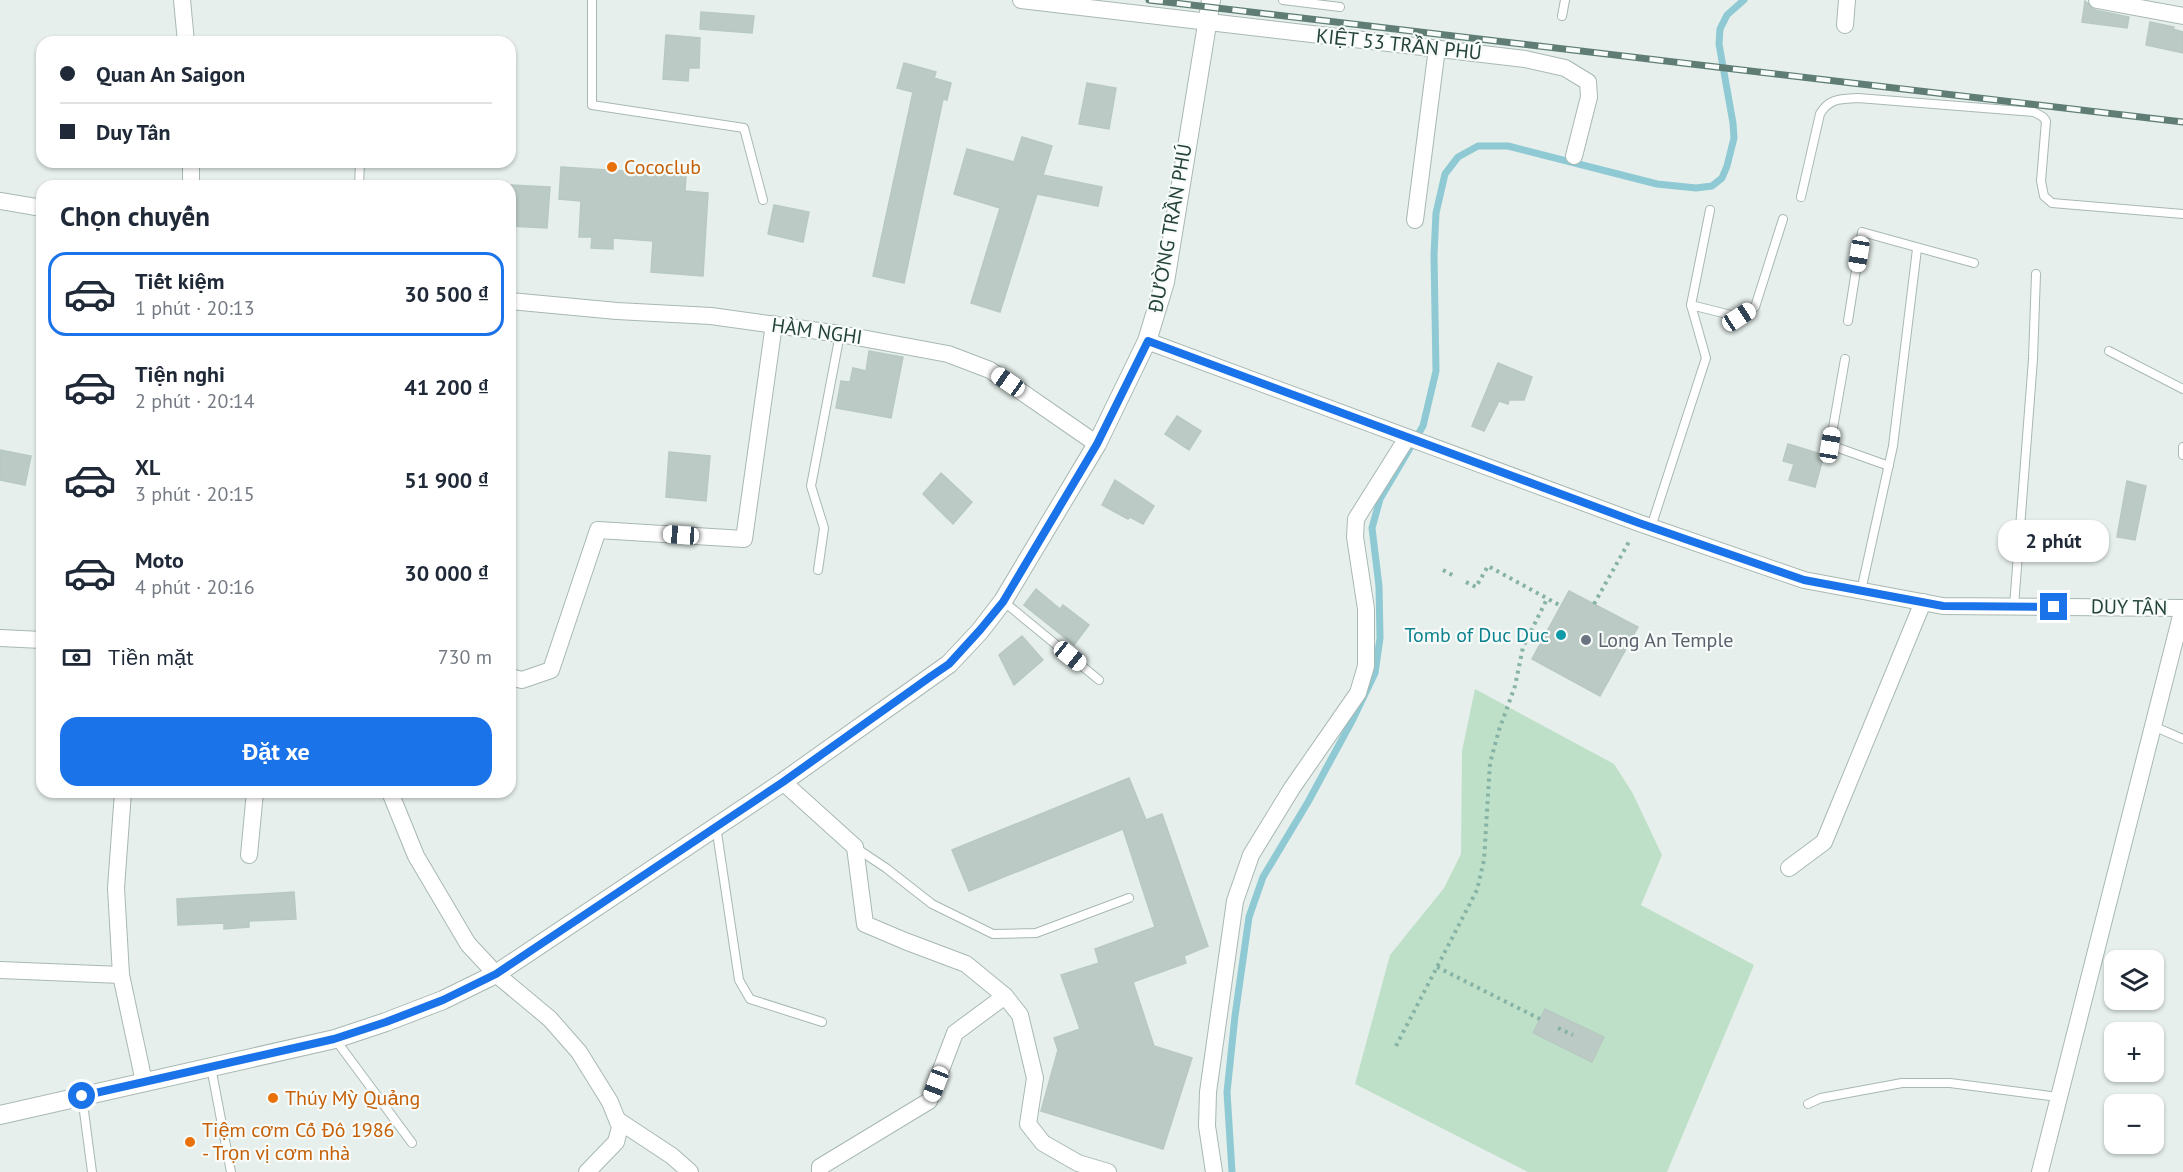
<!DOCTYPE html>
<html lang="vi">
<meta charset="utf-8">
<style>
body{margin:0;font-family:"PT Sans",sans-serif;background:#f2f2f3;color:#1f2937;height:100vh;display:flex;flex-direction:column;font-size:22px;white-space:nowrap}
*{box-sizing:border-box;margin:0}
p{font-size:20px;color:#747a83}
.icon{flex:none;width:33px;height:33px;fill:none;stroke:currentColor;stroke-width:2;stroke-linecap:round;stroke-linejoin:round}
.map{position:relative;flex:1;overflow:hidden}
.panel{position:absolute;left:36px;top:180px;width:480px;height:618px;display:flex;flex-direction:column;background:#fff;border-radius:18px;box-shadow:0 2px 4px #0004}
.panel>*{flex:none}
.banner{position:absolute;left:36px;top:36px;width:480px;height:132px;border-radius:18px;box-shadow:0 2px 4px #0004;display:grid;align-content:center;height:132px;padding:0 24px;background:#fff}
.controls{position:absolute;left:2104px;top:950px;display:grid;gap:12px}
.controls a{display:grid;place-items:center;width:60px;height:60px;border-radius:12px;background:#fff;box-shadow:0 2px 4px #0004;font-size:30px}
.end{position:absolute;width:27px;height:27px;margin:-14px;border:8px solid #1a73e8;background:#fff;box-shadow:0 0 0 3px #fff}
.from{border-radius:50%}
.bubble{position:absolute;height:42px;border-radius:18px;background:#fff;box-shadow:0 2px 4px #0004;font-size:20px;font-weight:700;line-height:42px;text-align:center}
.car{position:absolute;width:18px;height:36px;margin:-18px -9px;border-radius:8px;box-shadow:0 0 4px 2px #0007;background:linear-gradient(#fff 24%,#345 0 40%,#fff 0 76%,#345 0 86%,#fff 0)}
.banner b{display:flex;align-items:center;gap:21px;height:57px;font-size:22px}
.banner b+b{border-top:2px solid #e0e1e3}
.banner i{width:15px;height:15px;background:#1f2937}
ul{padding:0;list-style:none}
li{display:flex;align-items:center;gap:18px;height:84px;margin:0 12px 9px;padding:0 12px;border:3px solid transparent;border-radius:18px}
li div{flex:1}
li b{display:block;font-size:22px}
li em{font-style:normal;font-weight:700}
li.active{border-color:#1a73e8}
li>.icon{width:54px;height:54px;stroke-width:1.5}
h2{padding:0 24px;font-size:27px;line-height:72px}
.pay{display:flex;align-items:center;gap:15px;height:66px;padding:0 24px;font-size:22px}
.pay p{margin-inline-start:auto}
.cta{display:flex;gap:12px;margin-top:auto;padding:12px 24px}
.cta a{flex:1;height:69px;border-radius:18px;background:#1a73e8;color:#fff;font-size:24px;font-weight:700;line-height:69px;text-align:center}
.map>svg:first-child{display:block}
.green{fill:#bfe0c8}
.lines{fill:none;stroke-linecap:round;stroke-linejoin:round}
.stream{stroke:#8ec9d4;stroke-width:7}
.building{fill:#bbcac4;stroke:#b8c9c2;stroke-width:1.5}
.service-casing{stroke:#a8b8b2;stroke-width:10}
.minor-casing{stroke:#a8b8b2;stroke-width:18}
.tertiary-casing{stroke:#a8b8b2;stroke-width:20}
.path{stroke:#86b3a5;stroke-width:4;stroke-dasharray:3 4.5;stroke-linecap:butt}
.service{stroke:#fff;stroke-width:8}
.minor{stroke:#fff;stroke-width:16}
.tertiary{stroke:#fff;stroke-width:18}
.rail-casing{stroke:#5f7d75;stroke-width:7}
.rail{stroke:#f7fbf9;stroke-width:4.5;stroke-dasharray:14;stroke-linecap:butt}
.route{stroke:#1a73e8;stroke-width:8}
.food-dot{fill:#e8710a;stroke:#f7fbf9;stroke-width:2}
.culture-dot{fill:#0f9aa8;stroke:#f7fbf9;stroke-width:2}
.worship-dot{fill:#6b7280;stroke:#f7fbf9;stroke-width:2}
.labels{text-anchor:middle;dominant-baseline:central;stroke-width:4.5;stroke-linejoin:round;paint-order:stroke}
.street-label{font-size:20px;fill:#24423a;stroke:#f7fbf9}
.food-label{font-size:20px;fill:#c56008;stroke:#f7fbf9;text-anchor:start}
.culture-label{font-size:20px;fill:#0d838f;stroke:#f7fbf9;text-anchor:end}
.worship-label{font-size:20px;fill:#5b616d;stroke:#f7fbf9;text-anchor:start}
</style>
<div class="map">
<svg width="2183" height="1172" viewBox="0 0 2183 1172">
<rect width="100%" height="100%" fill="#e6efeb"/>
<polygon class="green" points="1475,689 1614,764 1632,792 1662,855 1641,905 1754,965 1667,1172 1528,1172 1355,1084 1390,955 1444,888 1461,854 1462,751"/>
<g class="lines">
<polyline class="stream" points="1232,1172 1227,1092 1235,1016 1249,917 1263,877 1308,802 1353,719 1375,673 1380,638 1379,586 1372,528 1380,499 1423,426 1436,371 1434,255 1436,213 1445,174 1458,157 1478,146 1508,146 1657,184 1696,188 1712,186 1722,178 1727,166 1734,138 1733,123 1719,44 1720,29 1727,15 1744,0"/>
</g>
<g class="building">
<polygon points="2085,1 2095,10 2129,17 2127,28 2082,22"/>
<polygon points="701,12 754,16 752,33 700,29"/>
<polygon points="2150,22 2174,27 2173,29 2183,32 2183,53 2146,45"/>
<polygon points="666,35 700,38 699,68 689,68 688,81 663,79"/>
<polygon points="904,63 936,72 934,78 951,83 947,100 943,99 904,283 873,276 913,92 897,88"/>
<polygon points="1087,83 1116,88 1109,129 1079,124"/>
<polygon points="1022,137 1052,146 1043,175 1102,187 1098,206 1037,194 1000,312 971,303 1000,208 954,194 967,149 1014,162"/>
<polygon points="561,167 686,175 685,191 708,193 703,276 651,272 653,241 613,238 613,249 591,248 592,237 579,237 581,201 559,199"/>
<polygon points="510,185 550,187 547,228 510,226"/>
<polygon points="774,205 809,212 803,242 768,234"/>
<polygon points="869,351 903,357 891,418 836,408 841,381 850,382 853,368 866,371"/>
<polygon points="1498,363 1532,377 1524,400 1509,400 1508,404 1499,401 1484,431 1472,426"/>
<polygon points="1177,416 1201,431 1189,450 1165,434"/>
<polygon points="1788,444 1824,455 1815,487 1789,480 1794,464 1783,461"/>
<polygon points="0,450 31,456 25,485 0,480"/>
<polygon points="669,452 710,456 706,501 666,497"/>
<polygon points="941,473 972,502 953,524 923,494"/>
<polygon points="1115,480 1154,506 1143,524 1130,517 1128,519 1102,505"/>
<polygon points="2127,481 2146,486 2135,540 2117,537"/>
<polygon points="1036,589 1060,609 1063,605 1089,625 1074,645 1024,605"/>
<polygon points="1569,591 1638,627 1600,696 1532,659"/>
<polygon points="1022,636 1043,660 1014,685 999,655"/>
<polygon points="1129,778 1146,820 1162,814 1208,946 1184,956 1186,963 1133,982 1154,1046 1192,1058 1163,1149 1041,1111 1058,1050 1054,1038 1080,1029 1061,975 1099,963 1095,949 1155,927 1123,829 969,891 952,850"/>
<polygon points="294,892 296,919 249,921 249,927 224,929 224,923 178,925 177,899"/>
<polygon points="1545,1009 1604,1037 1592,1062 1533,1033"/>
</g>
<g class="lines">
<g class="service-casing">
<g id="service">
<polyline points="592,0 592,105 744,128 763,200"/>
<polyline points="1283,0 1340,7"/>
<polyline points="1562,16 1565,0"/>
<polyline points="359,186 360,162"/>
<path d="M1801,197L1820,114C1829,98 1841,99 1858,98L2034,112L2043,117L2046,121L2041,181L2044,196L2052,203L2183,214"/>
<polyline points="1691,305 1739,317 1755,307 1783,219"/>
<polyline points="1848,321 1862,232 1974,263"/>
<polyline points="2109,351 2183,389"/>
<polyline points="1845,359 1830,445 1889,466"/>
<polyline points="2183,447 2183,455"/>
<polyline points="1651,527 1706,358 1691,305 1710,210"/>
<polyline points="818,570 824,528 811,486 840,334"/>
<polyline points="1861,591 1893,446 1917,249"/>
<polyline points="1003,601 1099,680"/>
<polyline points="2014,606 2033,359 2036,274"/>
<polyline points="2153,726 2183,739"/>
<polyline points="716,826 739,980 750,999 822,1022"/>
<polyline points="856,848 886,868 932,904 993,934 1036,933 1129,898"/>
<polyline points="335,1039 412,1143"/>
<polyline points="211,1067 231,1172"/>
<polyline points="82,1096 92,1172"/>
<polyline points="1808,1104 1821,1098 1902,1083 1950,1083 2058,1097"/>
</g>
</g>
<g class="minor-casing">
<g id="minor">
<polyline points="182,0 186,42"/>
<polyline points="1021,0 1525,59 1565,68 1588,82 1589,97 1574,156"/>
<polyline points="2097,0 2183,16"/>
<polyline points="1845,25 1847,0"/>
<polyline points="191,186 191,162"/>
<polyline points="0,201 42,208"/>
<polyline points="1415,220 1437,48"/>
<polyline points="510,301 617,311 711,316 840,334 948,354 990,370 1097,444"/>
<polyline points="1147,341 1639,523 1804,580 1943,606 2183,608"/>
<polyline points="0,638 42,640"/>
<polyline points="510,677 522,680 551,670 598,530 744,539 774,324"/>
<polyline points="783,782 855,847 865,924 905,941 966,964 1005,996 1020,1015 1035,1078 1028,1124 1043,1143 1078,1163 1108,1172"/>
<polyline points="123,792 116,888 121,975 144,1082"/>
<polyline points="390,792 416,856 468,944 496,974 550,1019 579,1052 610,1102 620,1127 616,1142 587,1172"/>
<polyline points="249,855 255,792"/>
<polyline points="1789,868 1824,842 1923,602"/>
<polyline points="0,970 121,975"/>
<polyline points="619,1121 672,1156 690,1172"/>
<polyline points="820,1172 820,1167 929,1101 955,1033 1005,996"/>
<polyline points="1214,1172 1207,1126 1208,1092 1235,901 1251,855 1292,788 1358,693 1366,666 1366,609 1355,537 1356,519 1407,438"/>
<polyline points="2040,1172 2183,608"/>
</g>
</g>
<g class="tertiary-casing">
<polyline id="tertiary" points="0,1115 335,1039 386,1022 443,1000 496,974 783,782 949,664 980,631 1003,601 1097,444 1147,341 1165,282 1211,0"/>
</g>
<g class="path">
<polyline points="1443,570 1454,576"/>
<polyline points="1466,582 1476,587 1488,566 1561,606"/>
<polyline points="1594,604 1630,540"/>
<polyline points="1437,967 1540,1019"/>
<polyline points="1558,1028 1573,1035"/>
<polyline points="1396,1046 1477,890 1484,860 1490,763 1499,730 1515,686 1523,647 1547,599"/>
</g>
<use href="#service" class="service"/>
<use href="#minor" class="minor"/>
<use href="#tertiary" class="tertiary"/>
<g class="rail-casing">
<polyline id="rail" points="1149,0 2183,122"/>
</g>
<use href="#rail" class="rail"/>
</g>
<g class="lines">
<polyline class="route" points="82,1096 334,1039 386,1022 443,1000 496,974 783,782 930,677 949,664 980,630 1003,602 1097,444 1148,341 1639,523 1804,580 1943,606 2054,607"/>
</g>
<g class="food-dot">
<circle cx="612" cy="167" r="6"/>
<circle cx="273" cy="1098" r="6"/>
<circle cx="190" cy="1142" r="6"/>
</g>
<circle class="culture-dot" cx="1561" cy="635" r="6"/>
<circle class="worship-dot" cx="1586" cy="640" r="6"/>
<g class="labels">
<g class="street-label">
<text transform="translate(1399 44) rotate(6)">KIỆT 53 TRẦN PHÚ</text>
<text transform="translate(1170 228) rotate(-80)">ĐƯỜNG TRẦN PHÚ</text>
<text transform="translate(817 331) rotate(8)">HÀM NGHI</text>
<text transform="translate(2129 607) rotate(1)">DUY TÂN</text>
</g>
<g class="food-label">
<text x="624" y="167">Cococlub</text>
<text x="285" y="1098">Thúy Mỳ Quảng</text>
<text x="202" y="1130">Tiệm cơm Cố Đô 1986<tspan x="202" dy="23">- Trọn vị cơm nhà</tspan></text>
</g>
<g class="culture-label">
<text x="1549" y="635">Tomb of Duc Duc</text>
</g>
<g class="worship-label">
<text x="1598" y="640">Long An Temple</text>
</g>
</g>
</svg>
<div class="controls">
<a><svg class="icon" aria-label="layers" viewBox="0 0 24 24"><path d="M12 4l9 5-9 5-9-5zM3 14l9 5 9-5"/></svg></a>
<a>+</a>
<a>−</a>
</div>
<i class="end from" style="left:82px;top:1096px"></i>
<i class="end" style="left:2054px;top:607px"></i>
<div class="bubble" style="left:1998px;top:520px;width:111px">2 phút</div>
<i class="car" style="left:1859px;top:254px;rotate:189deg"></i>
<i class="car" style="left:1739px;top:317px;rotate:57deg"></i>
<i class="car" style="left:1008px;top:382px;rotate:305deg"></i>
<i class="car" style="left:1830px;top:445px;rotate:9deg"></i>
<i class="car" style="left:681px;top:535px;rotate:274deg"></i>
<i class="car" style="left:1070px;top:656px;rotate:129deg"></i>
<i class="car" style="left:936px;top:1084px;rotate:201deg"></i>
<div class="banner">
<b><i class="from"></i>Quan An Saigon</b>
<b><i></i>Duy Tân</b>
</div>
<section class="panel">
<h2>Chọn chuyến</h2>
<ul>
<li class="active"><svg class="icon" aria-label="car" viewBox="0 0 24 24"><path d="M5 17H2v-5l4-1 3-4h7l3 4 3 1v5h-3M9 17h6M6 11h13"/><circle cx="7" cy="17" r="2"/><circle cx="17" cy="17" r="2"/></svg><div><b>Tiết kiệm</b><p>1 phút · 20:13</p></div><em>30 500 ₫</em></li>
<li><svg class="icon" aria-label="car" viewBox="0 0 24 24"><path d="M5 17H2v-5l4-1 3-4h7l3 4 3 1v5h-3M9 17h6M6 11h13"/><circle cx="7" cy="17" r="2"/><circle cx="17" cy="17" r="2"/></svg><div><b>Tiện nghi</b><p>2 phút · 20:14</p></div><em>41 200 ₫</em></li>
<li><svg class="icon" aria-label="car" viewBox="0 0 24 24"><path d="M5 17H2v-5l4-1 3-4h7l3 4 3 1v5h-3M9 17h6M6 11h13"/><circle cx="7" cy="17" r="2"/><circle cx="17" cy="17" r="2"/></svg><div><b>XL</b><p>3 phút · 20:15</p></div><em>51 900 ₫</em></li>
<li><svg class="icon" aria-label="car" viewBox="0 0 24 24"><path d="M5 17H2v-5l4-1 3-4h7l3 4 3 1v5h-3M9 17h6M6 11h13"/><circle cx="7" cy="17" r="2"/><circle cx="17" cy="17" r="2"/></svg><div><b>Moto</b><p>4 phút · 20:16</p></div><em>30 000 ₫</em></li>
</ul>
<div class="pay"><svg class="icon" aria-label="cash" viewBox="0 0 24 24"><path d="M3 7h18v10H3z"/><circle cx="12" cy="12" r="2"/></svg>Tiền mặt<p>730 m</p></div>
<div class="cta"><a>Đặt xe</a></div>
</section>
</div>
